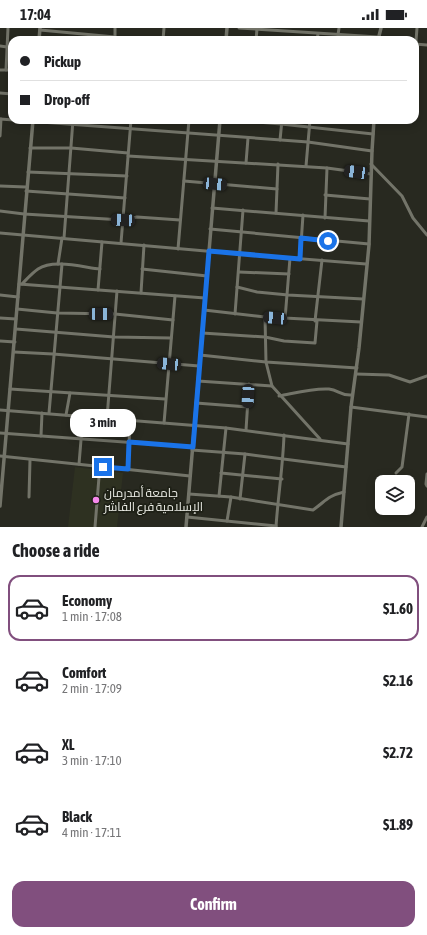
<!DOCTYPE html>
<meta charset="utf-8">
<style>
body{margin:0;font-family:"Asap Condensed",Cairo,sans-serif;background:#f2f2f2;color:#202124;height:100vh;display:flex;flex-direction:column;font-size:15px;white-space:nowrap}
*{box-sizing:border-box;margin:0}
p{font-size:13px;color:#757577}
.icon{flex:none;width:22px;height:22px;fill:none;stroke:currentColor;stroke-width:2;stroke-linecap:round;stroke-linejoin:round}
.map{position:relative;height:499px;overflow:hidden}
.sheet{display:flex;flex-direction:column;background:#fff;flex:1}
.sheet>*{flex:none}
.hud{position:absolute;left:8px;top:8px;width:411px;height:88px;border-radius:12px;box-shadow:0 2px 10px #0003;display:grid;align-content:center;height:88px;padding:0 12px;background:#fff}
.buttons{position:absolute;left:375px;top:447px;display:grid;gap:8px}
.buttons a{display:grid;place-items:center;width:40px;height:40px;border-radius:8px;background:#fff;box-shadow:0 2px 10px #0003;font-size:20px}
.end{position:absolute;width:18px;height:18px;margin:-9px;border:5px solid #1a73e8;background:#fff;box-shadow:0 0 0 2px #fff}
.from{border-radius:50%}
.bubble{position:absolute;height:28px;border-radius:12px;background:#fff;box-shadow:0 2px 10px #0003;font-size:13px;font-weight:700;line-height:28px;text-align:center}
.car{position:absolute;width:12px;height:24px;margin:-12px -6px;border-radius:5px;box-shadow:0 0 3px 1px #0007;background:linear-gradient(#222 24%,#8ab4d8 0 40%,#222 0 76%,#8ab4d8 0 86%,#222 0)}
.hud b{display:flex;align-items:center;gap:14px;height:38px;font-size:15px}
.hud b+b{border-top:1px solid #e0e0e0}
.hud i{width:10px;height:10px;background:#202124}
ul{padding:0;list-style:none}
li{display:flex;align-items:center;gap:12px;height:66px;margin:0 8px 6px;padding:0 4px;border:2px solid transparent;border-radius:12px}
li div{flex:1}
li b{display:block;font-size:15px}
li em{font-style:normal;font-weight:700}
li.on{border-color:#814f7e}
li>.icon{width:36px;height:36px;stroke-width:1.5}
h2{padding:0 12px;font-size:18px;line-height:48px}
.primary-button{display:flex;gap:8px;margin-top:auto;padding:8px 12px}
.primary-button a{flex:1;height:46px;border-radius:12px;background:#814f7e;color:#fff;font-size:16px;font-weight:700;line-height:46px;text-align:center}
.status{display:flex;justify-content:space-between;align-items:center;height:28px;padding:0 20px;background:#fff;direction:ltr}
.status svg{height:11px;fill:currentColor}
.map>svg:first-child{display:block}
.built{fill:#2e3121}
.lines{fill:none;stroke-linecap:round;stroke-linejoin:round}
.minor{stroke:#737469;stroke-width:3}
.tertiary{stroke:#737469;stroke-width:3.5}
.route{stroke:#1a73e8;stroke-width:5}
.poi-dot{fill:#f788ec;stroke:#1e2016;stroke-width:1.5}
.labels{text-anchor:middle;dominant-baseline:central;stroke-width:3.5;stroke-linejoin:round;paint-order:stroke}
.poi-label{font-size:12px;fill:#eeefe8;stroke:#1e2016;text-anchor:start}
</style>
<div class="status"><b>17:04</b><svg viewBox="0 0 49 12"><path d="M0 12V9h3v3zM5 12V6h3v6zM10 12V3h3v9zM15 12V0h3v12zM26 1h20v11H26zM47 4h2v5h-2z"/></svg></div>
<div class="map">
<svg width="427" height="499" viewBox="0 0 427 499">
<rect width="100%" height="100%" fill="#282920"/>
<polygon class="built" points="75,439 123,445 117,499 68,499"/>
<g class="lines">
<g class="minor">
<polyline points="239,0 378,9"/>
<polyline points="40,2 115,9"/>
<polyline points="338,7 339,0"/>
<polyline points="115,12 115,0"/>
<polyline points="163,12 164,0"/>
<polyline points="256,12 257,1"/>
<polyline points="317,12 318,6"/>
<polyline points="415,16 427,17"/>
<polyline points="0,18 7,19"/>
<polyline points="415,26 417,0"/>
<polyline points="0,42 12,42"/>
<polyline points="6,42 8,0"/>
<polyline points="0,65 12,66"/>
<polyline points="0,91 308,114 372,123"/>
<polyline points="235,92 281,96 373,106"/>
<polyline points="0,108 1,91"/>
<polyline points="280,112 282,92"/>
<polyline points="30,120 71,120 128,125"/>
<polyline points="128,128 327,140 371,146"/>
<polyline points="246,135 248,110"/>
<polyline points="371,136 402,168 413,190 427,207"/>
<polyline points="306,138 310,92"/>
<polyline points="28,144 127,148"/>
<polyline points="184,153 277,161"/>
<polyline points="0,158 26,159"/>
<polyline points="26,163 125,170"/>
<polyline points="325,167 370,171"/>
<polyline points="212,180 369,193"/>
<polyline points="0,183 24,186 123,192 137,189 180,192"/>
<polyline points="276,185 278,136"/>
<polyline points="325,190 327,140"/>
<polyline points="210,201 369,216"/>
<polyline points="0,205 240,226 366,236"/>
<polyline points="64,210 73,92"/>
<polyline points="121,215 131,92"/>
<polyline points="178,221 189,92"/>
<polyline points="300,231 303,187"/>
<polyline points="58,236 62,210"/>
<polyline points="142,241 207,248"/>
<polyline points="239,244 289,246"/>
<polyline points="19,256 205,270"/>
<path d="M22,256C27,251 32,245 38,241C53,231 82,239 100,241"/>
<polyline points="237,259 257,264 288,267 363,271"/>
<polyline points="98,262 102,214"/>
<polyline points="141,265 144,217"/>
<polyline points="0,267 18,269"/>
<polyline points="17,281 57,285 115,286 173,292"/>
<polyline points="204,282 265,289 361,294"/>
<polyline points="235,286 243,182"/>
<polyline points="265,289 266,334 272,358 320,411"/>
<polyline points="0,290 16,291"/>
<polyline points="285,291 290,230"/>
<polyline points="315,293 322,232"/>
<polyline points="16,301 114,309 171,310"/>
<polyline points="202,305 265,309 284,313 315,315 317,293"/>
<polyline points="0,313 15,314"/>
<polyline points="14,324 53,326 199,338"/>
<polyline points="200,327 266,334 357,340"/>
<polyline points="356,346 389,347 410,354 427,348"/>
<polyline points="198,353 272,358"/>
<polyline points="10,361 165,371"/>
<path d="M279,368C295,365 312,360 329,361C339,362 340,368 352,367"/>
<polyline points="196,375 248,379"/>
<polyline points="351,379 427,389"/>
<polyline points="0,382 226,400 348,416"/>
<polyline points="49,385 62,236"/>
<polyline points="66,387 70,365"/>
<polyline points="107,390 117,263"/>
<polyline points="164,395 175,268"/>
<polyline points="246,402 249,356"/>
<polyline points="0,405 193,419"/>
<polyline points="41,408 42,385"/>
<polyline points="192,422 245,426 346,439"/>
<polyline points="0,428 190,448"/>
<polyline points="79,436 83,388"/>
<polyline points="128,441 130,392"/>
<polyline points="221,445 282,451"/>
<polyline points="396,445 402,439 409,386"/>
<polyline points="427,446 426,456 427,458"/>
<path d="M189,466L231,469L313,482C326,473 327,468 344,464"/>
<polyline points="219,468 226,400"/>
<polyline points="29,469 30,432"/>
<polyline points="240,471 245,426"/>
<polyline points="187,489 276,498"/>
<polyline points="227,493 231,469"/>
<polyline points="95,499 99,449"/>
<path d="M276,499C278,468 283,438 284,407"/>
<polyline points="422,499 427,489"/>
</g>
<g class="tertiary">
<polyline points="39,12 40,0"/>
<polyline points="226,12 227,0"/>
<polyline points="378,12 381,0"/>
<polyline points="0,478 33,92"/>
<polyline points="186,499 220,92"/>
<polyline points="341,499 351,379 359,320 369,217 372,123 374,92"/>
</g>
</g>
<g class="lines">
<polyline class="route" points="103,439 128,441 129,414 193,419 209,223 300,231 301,210 328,213"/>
</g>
<circle class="poi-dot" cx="96" cy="472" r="4"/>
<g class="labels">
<g class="poi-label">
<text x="104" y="465">جامعة أمدرمان<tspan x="104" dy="14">الإسلامية فرع الفاشر</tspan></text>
</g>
</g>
</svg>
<div class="buttons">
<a><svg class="icon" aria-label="layers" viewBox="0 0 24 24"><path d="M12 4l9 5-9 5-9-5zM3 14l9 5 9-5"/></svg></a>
</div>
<i class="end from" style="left:328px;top:213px"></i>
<i class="end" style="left:103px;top:439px"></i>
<div class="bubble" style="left:70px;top:381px;width:66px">3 min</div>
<i class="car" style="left:356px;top:144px;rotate:278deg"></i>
<i class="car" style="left:215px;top:156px;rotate:95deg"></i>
<i class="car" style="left:123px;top:192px;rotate:273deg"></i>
<i class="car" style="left:101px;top:286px;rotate:91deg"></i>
<i class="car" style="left:275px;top:290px;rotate:275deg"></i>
<i class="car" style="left:169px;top:336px;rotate:275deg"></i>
<i class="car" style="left:248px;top:368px;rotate:183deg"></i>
<div class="hud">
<b><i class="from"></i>Pickup</b>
<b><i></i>Drop-off</b>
</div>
</div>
<section class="sheet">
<h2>Choose a ride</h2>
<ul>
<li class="on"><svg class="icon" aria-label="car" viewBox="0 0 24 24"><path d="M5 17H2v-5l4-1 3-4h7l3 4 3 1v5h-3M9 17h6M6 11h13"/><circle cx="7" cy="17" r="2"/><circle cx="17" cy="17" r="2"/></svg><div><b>Economy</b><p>1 min · 17:08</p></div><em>$1.60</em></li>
<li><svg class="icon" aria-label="car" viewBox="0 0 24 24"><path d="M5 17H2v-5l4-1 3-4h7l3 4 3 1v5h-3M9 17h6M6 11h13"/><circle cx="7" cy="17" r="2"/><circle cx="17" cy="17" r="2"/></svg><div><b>Comfort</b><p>2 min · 17:09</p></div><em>$2.16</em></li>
<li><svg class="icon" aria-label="car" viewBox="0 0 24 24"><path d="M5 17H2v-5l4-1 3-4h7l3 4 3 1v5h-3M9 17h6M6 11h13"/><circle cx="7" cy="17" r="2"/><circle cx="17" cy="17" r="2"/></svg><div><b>XL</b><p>3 min · 17:10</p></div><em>$2.72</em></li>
<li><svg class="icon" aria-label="car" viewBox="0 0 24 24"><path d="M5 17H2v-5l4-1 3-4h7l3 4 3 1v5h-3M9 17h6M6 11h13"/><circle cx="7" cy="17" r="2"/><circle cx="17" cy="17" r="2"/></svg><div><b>Black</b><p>4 min · 17:11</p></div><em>$1.89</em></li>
</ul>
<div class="primary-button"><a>Confirm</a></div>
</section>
